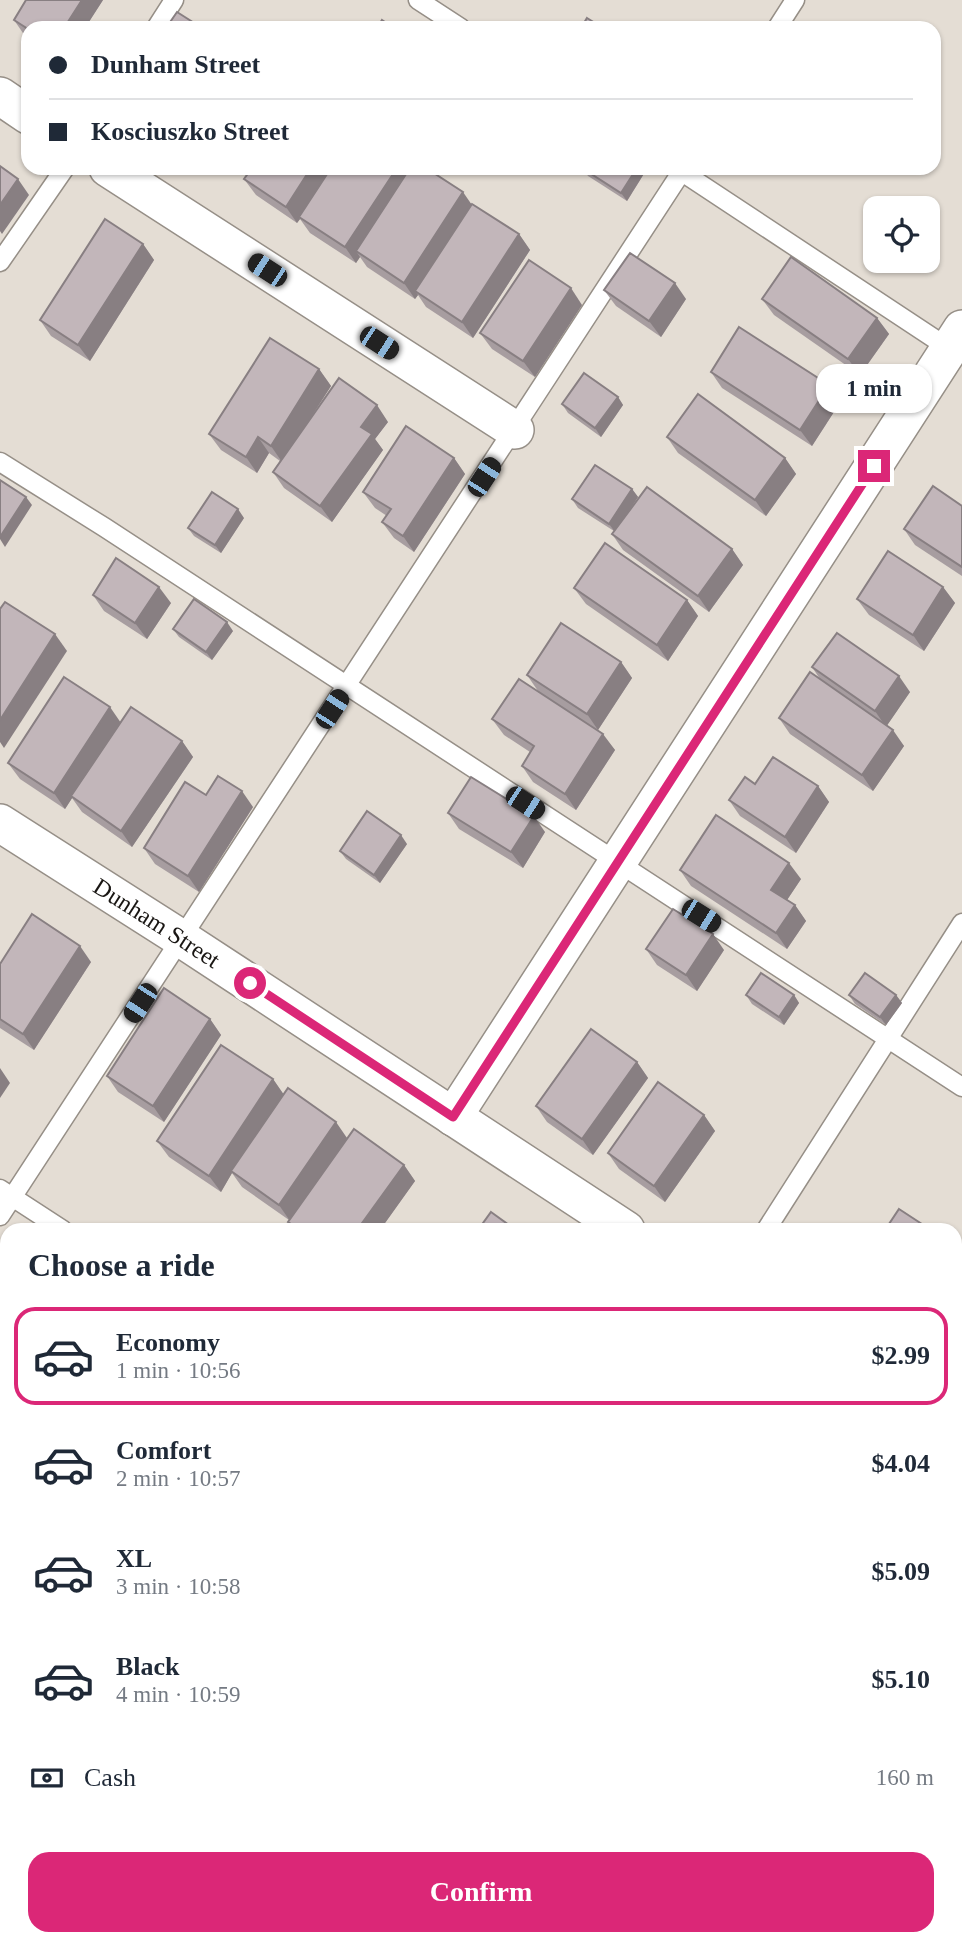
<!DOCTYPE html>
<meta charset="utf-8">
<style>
body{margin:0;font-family:Georgia,serif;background:#f6f6f7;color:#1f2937;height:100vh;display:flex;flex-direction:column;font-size:26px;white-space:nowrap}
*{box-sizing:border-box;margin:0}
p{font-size:23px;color:#747a83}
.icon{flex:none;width:38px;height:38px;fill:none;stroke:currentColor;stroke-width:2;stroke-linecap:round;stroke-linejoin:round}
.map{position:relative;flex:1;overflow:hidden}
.drawer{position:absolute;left:0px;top:1223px;width:962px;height:723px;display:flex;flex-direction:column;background:#fff;border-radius:21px 21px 0 0;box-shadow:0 2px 5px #0004}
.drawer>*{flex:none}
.top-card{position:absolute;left:21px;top:21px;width:920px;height:154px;border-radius:21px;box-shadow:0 2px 5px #0004;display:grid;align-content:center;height:154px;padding:0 28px;background:#fff}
.controls{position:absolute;left:863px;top:196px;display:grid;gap:14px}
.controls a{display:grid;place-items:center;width:77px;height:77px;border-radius:14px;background:#fff;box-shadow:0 2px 5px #0004;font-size:35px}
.end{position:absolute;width:32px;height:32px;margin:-16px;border:9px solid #db2777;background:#fff;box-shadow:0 0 0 4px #fff}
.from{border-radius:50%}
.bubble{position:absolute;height:49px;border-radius:21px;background:#fff;box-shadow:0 2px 5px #0004;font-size:23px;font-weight:800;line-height:49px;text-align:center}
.car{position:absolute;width:21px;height:42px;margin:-21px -10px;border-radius:9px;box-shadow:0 0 5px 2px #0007;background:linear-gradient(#222 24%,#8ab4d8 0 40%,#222 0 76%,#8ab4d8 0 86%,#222 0)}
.top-card b{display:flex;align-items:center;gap:24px;height:66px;font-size:26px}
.top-card b+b{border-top:2px solid #e0e1e3}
.top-card i{width:18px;height:18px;background:#1f2937}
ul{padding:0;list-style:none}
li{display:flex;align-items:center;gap:21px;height:98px;margin:0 14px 10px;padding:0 14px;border:4px solid transparent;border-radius:21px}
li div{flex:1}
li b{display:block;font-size:26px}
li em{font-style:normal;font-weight:800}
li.selected{border-color:#db2777}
li>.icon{width:63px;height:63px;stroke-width:1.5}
h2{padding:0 28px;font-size:32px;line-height:84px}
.pay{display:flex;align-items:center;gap:18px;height:77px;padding:0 28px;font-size:26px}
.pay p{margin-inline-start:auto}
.button{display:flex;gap:14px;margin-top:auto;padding:14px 28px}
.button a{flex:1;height:80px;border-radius:21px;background:#db2777;color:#fff;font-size:28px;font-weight:800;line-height:80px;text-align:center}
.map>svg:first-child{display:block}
.green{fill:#c6cfaa}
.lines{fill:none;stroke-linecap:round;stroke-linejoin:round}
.service-casing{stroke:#968f87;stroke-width:21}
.minor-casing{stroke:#968f87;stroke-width:40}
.service{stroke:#fff;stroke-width:18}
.minor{stroke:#fff;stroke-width:37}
.rail{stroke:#433f3b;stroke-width:5;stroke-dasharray:3.5 7;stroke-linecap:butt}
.wall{fill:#a79da0}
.shaded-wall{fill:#887f82}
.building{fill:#c2b6ba;stroke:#887f82;stroke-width:2}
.route{stroke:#db2777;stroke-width:9}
.labels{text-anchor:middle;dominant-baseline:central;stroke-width:7;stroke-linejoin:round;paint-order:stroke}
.street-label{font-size:24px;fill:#191613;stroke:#fff}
</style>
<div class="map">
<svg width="962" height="1945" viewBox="0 0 962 1945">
<rect width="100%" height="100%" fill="#e4ddd4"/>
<polygon class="green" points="0,1602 7,1603 7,1773 0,1775"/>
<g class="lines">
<g class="service-casing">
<g id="service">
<polyline points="418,0 461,28"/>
<polyline points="156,28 174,0"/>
<polyline points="777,28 795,0"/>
<polyline points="676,168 953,351"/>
<polyline points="0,262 65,168"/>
<polyline points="0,462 104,527 962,1087"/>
<polyline points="0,1189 63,1230"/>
<polyline points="0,1216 684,168"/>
<polyline points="766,1230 962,923"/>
<polyline points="0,1860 7,1861"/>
<polyline points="838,1939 877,1945"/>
</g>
</g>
<g class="minor-casing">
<g id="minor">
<polyline points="0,96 28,115"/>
<polyline points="108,168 515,430"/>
<path id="s1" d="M0,823L182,939L626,1230"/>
<polyline points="453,1117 962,329"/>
<polyline points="956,1445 962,1449"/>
<polyline points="0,1555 7,1560"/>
<polyline points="956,1749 962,1751"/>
</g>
</g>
<use href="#service" class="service"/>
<use href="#minor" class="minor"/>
<g class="rail">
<polyline points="0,1815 7,1813"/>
<polyline points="956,1839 962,1840"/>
<polyline points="0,1905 7,1905"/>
<polyline points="324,1939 361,1945"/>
</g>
</g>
<g class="wall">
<polygon points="103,0 85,28 28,28 28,38 25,36 14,20"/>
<polygon points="582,168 645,172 627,201 588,176"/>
<polygon points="408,171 472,204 519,234 530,250 473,338 426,307 418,295 415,299 367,267 360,257 356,263 310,233 300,219 297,223 256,195 244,179"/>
<polygon points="143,244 154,260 90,361 51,336 40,320"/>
<polygon points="604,290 686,299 661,337 616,306"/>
<polygon points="762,299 877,318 889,334 860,375 774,315"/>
<polygon points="582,305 535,377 492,349 480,333"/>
<polygon points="319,369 331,386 303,430 388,422 375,439 383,450 332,522 284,488 273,472 280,461 269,453 257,473 221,450 209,434"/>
<polygon points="711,372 841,401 812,446 722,388"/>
<polygon points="618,397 623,405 601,437 568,413 562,404"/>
<polygon points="667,437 785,458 796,474 766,516 678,453"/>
<polygon points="454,458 465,474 414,552 394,538 382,522 387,516 375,508 363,492"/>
<polygon points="632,489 638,497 631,508 732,549 743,565 709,612 623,550 612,534 614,531 578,508 572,499"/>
<polygon points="962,506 962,576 915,545 904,529"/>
<polygon points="244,518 221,553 194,536 188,528"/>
<polygon points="943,587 955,603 924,651 869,615 857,599"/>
<polygon points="574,588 687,600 698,616 668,661 586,604"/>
<polygon points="93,595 171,603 147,639 104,611"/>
<polygon points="173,629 233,631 212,660 179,637"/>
<polygon points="621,662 632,678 598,730 615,750 576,810 533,782 522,766 530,752 504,735 492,719 538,691 527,675"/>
<polygon points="812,667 910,692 887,725 904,746 873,791 790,734 779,718 820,679"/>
<polygon points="121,723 182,741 193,757 132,847 82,812 72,798 65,809 20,779 8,763"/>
<polygon points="755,784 818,786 829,802 796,853 740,816 729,800"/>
<polygon points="206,795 253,807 199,892 155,864 144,848"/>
<polygon points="448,813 545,832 523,868 459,829"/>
<polygon points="407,844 380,883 346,859 340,851"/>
<polygon points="680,870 801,879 787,900 795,905 806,921 787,949 691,886"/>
<polygon points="646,949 724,950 697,991 657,965"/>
<polygon points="91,962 34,1050 0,1028 0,964"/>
<polygon points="746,995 794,995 799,1003 784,1025 752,1004"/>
<polygon points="849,995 896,995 902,1003 886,1025 855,1004"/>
<polygon points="210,1019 221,1035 164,1122 118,1092 107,1076"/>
<polygon points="637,1062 648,1078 593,1155 547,1122 536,1106"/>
<polygon points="273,1079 284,1095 347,1138 329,1165 404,1165 415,1181 380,1230 294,1230 288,1222 289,1220 242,1187 232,1173 221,1192 169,1157 157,1141"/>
<polygon points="704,1115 715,1131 665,1202 619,1169 608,1153"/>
<polygon points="962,1257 962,1367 956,1363 956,1267"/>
<polygon points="7,1375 7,1504 0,1499 0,1386"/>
</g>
<g class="shaded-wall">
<polygon points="82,0 103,0 85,28 64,28"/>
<polygon points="311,168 333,168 299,217 300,219 297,223 286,207"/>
<polygon points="397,168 406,168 413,177 356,251 360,257 356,263 345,247"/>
<polygon points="637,168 642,168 645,172 627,201 621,193"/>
<polygon points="18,179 29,195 2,234 0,231 0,205"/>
<polygon points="463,192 474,208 415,291 418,295 415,299 404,283"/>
<polygon points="519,234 530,250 473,338 462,322"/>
<polygon points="143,244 154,260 90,361 78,345"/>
<polygon points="675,283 686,299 661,337 649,321"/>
<polygon points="571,288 582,305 535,377 523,361"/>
<polygon points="877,318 889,334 860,375 848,359"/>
<polygon points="319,369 331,386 282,462 271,446"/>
<polygon points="829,385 841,401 812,446 800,430"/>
<polygon points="618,397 623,405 601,437 595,428"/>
<polygon points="377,405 388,422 375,439 383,450 332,522 320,506 361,427"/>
<polygon points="258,437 269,453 257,473 246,457"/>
<polygon points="454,458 465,474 414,552 403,536"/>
<polygon points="785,458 796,474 766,516 755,500"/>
<polygon points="632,489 638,497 615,532 609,524"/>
<polygon points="26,497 32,505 5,547 0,539 0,537"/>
<polygon points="238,509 244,518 221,553 215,545"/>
<polygon points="732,549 743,565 709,612 698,596"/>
<polygon points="159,587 171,603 147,639 135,623"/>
<polygon points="943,587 955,603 924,651 913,635"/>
<polygon points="687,600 698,616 668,661 657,645"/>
<polygon points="227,622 233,631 212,660 206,652"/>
<polygon points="55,634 67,651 4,748 0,742 0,720"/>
<polygon points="621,662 632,678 598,730 587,714"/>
<polygon points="899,676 910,692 886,727 875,711"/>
<polygon points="110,707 121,723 65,809 54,793"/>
<polygon points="893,730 904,746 873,791 862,775"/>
<polygon points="603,734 615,750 576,810 565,794"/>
<polygon points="182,741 193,757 132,847 121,831"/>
<polygon points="818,786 829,802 796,853 785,837"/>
<polygon points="242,791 253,807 199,892 188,876"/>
<polygon points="534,816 545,832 523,868 511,852"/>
<polygon points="401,835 407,844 380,883 374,875"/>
<polygon points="789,863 801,879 783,906 771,890"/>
<polygon points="795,905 806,921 787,949 776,933"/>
<polygon points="713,934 724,950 697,991 686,975"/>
<polygon points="80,946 91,962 34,1050 23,1034"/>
<polygon points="794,995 799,1003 784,1025 779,1017"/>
<polygon points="896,995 902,1003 886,1025 880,1017"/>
<polygon points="210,1019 221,1035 164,1122 153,1106"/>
<polygon points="637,1062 648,1078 593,1155 582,1139"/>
<polygon points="0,1068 10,1083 0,1098"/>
<polygon points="273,1079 284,1095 231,1171 232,1173 221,1192 209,1176"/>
<polygon points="704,1115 715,1131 665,1202 654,1186"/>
<polygon points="336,1122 347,1138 290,1221 279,1205"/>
<polygon points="404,1165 415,1181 380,1230 357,1230"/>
<polygon points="7,1480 7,1500 1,1491"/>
<polygon points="962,1538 962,1558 956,1549 956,1546"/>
<polygon points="962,1570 962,1602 956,1611 956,1579"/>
</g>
<g class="building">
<polygon points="26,0 82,0 64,28 28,29 14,20"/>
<polygon points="177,12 202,28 166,28"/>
<polygon points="587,18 603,28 581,28"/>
<polygon points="382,20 394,28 377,28"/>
<polygon points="0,166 18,179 0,205"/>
<polygon points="252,168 311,168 286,207 244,179"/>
<polygon points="331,168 397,168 345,247 299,217"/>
<polygon points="410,168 426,168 463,192 404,283 356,251"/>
<polygon points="582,168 637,168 621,193"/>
<polygon points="472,204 519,234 462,322 415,291"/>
<polygon points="105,219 143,244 78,345 40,320"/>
<polygon points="630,253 675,283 649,321 604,290"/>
<polygon points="791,257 877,318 848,359 762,299"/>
<polygon points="529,260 571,288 523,361 480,333"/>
<polygon points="739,327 829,385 800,430 711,372"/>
<polygon points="270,338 319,369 271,446 258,437 246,457 209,434"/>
<polygon points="584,373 618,397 595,428 562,404"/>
<polygon points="339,378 377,405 361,427 372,434 320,506 273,472"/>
<polygon points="698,394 785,458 755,500 667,437"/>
<polygon points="406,426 454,458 403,536 382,522 391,509 363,492"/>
<polygon points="595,465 632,489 609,524 572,499"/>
<polygon points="0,480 26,497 0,537"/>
<polygon points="933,486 962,506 962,567 904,529"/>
<polygon points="647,487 732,549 698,596 612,534"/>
<polygon points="212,492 238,509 215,545 188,528"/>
<polygon points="605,543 687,600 657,645 574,588"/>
<polygon points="888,551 943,587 913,635 857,599"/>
<polygon points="116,558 159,587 135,623 93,595"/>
<polygon points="194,599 227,622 206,652 173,629"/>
<polygon points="5,602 55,634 0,720 0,609"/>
<polygon points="561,623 621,662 587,714 527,675"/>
<polygon points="837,633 899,676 875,711 812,667"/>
<polygon points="810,672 893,730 862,775 779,718"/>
<polygon points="64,677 110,707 54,793 8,763"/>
<polygon points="519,679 603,734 565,794 522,766 534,746 492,719"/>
<polygon points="131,707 182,741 121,831 71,796"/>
<polygon points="773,757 818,786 785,837 729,800 745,777 755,784"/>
<polygon points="218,776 242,791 188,876 144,848 185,782 206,795"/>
<polygon points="471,777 534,816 511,852 448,813"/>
<polygon points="367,811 401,835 374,875 340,851"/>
<polygon points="716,815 789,863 771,890 795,905 776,933 680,870"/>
<polygon points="673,909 713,934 686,975 646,949"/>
<polygon points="32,914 80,946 23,1034 0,1019 0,964"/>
<polygon points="761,973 794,995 779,1017 746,995"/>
<polygon points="865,973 896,995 880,1017 849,995"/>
<polygon points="164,988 210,1019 153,1106 107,1076"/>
<polygon points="591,1029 637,1062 582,1139 536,1106"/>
<polygon points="221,1045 273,1079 209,1176 157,1141"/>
<polygon points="658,1082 704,1115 654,1186 608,1153"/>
<polygon points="288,1088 336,1122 279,1205 231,1171"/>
<polygon points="354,1129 404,1165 357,1230 300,1230 288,1222"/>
<polygon points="899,1209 931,1230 885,1230"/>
<polygon points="491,1212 516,1230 478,1230"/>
<polygon points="962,1257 962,1358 956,1354 956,1267"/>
<polygon points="7,1375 7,1480 1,1491 0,1386"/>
<polygon points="956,1518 962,1523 962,1538 956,1546"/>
<polygon points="956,1548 962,1553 962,1570 956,1579"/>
</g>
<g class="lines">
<polyline class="route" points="250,983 453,1117 874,466"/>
</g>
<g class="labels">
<g class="street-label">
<text stroke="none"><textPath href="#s1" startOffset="186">Dunham Street</textPath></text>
</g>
</g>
</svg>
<div class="controls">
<a><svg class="icon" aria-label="locate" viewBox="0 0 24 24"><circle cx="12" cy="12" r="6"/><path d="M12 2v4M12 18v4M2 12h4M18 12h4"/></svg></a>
</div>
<i class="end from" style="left:250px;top:983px"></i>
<i class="end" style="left:874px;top:466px"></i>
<div class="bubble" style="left:816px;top:364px;width:116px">1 min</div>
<i class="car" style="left:267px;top:270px;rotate:303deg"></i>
<i class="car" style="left:379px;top:343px;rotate:123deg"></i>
<i class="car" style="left:484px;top:477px;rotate:33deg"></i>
<i class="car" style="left:332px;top:709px;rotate:33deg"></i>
<i class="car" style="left:525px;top:803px;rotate:123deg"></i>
<i class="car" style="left:701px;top:916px;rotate:122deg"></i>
<i class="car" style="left:140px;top:1003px;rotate:213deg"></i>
<div class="top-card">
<b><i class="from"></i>Dunham Street</b>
<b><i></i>Kosciuszko Street</b>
</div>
<section class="drawer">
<h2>Choose a ride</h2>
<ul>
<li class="selected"><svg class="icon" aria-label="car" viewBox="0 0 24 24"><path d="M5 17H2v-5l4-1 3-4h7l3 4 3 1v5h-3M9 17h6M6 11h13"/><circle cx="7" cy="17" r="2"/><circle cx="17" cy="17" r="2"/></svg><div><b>Economy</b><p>1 min · 10:56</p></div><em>$2.99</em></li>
<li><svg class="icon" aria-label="car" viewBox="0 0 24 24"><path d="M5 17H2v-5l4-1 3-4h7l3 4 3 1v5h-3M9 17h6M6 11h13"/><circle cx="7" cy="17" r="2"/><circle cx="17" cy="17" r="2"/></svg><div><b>Comfort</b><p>2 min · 10:57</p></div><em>$4.04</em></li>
<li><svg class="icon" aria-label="car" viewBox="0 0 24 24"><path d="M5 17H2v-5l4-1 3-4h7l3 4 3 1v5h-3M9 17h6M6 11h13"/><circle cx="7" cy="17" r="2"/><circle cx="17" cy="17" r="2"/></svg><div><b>XL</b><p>3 min · 10:58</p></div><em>$5.09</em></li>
<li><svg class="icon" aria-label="car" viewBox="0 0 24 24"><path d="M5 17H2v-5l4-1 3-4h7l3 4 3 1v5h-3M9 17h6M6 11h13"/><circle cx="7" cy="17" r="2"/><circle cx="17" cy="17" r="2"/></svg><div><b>Black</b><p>4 min · 10:59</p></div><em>$5.10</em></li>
</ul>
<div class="pay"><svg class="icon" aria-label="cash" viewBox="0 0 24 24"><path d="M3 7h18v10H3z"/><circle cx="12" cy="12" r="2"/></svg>Cash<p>160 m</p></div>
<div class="button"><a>Confirm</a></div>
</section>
</div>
